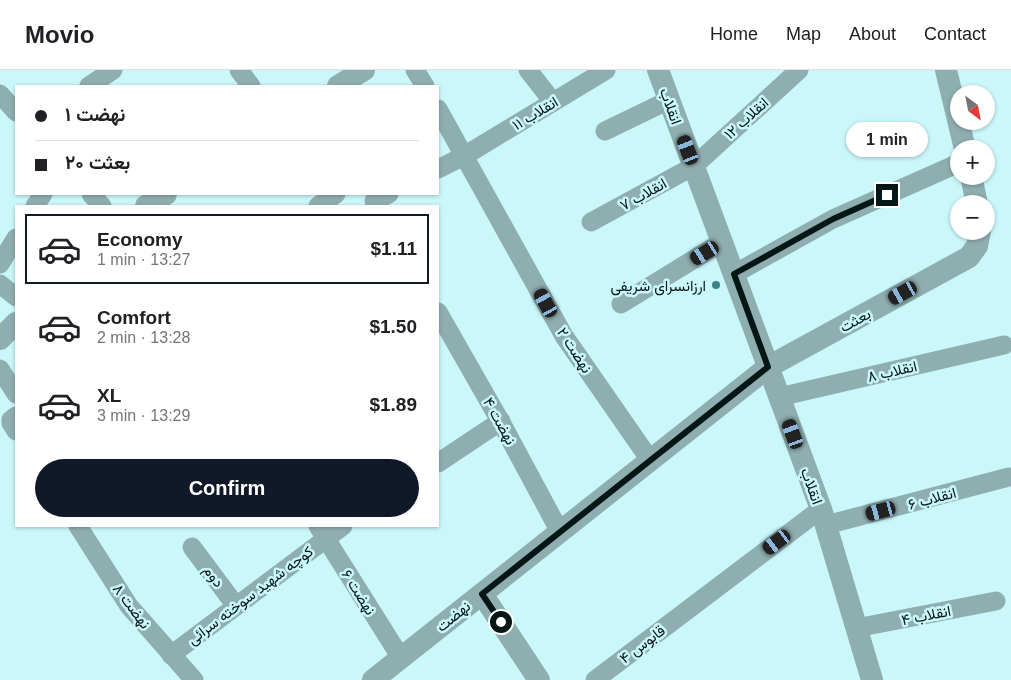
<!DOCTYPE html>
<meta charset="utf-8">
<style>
body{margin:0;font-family:Arial,Vazirmatn,sans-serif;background:#f6f6f6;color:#202124;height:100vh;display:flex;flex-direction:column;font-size:19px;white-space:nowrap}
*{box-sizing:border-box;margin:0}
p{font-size:16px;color:#757577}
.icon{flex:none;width:28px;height:28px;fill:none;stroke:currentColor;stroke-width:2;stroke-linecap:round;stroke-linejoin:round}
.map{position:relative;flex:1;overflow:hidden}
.side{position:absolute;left:15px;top:135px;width:424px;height:322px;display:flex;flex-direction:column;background:#fff;border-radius:0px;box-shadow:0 1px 4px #0004}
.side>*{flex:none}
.hud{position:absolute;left:15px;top:15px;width:424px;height:110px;border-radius:0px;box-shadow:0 1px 4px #0004;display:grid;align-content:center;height:110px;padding:0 20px;background:#fff}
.needle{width:32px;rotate:148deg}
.buttons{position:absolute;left:950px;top:15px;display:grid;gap:10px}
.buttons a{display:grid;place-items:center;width:45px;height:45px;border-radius:50%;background:#fff;box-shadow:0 1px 4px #0004;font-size:25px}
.end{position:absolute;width:22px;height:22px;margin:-11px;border:6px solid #051617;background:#fff;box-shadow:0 0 0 2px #fff}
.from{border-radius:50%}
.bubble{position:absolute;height:35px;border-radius:18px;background:#fff;box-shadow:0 1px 4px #0004;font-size:16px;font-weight:700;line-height:35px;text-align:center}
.car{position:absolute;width:15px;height:30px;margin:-15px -8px;border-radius:6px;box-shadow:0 0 4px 1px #0007;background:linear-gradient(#222 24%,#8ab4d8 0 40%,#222 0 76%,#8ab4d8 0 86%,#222 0)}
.hud b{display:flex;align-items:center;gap:18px;height:48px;font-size:19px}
.hud b+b{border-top:1px solid #e0e0e0}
.hud i{width:12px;height:12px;background:#202124}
ul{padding:9px 0 0;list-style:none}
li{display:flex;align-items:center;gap:15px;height:70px;margin:0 10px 8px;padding:0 10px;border:2px solid transparent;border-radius:0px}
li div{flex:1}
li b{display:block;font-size:19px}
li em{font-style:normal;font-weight:700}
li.on{border-color:#111827}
li>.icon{width:45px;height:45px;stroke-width:1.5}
.action{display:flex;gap:10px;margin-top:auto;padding:10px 20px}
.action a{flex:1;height:58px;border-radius:30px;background:#111827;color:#fff;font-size:20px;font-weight:700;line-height:58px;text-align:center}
header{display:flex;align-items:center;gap:30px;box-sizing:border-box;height:70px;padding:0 25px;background:#fff;border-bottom:1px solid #e0e0e0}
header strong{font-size:24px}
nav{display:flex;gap:28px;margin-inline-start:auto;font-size:18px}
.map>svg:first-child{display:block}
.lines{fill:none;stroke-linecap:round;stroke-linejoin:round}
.minor{stroke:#8faeb0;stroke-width:19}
.tertiary{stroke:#8faeb0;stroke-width:22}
.route{stroke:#051617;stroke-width:6}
.poi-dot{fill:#3b8388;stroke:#caf7fa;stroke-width:2}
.labels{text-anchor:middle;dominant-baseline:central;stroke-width:5;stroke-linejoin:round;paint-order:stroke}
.street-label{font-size:15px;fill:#051617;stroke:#caf7fa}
.poi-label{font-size:15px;fill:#051617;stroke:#caf7fa;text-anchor:end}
</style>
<header>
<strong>Movio</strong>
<nav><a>Home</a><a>Map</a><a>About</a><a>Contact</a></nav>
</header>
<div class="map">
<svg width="1011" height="610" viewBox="0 0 1011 610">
<rect width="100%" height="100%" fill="#caf7fa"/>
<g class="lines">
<g class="minor">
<polyline points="239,0 251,16"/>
<polyline points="415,0 425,16"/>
<polyline points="528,0 553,32"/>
<polyline points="89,16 113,0"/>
<polyline points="0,24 16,42"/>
<polyline points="438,39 564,266 650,390"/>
<polyline points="605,61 669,30"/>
<polyline points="438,99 464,86 606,0"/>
<polyline points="91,124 102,136"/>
<polyline points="374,131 389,124"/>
<polyline points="35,136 43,124"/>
<polyline points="318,136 336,124"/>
<polyline points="591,152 694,96 799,0"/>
<polyline points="0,194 16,168"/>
<polyline points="734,204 833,149 959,93"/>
<polyline points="0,214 16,227"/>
<polyline points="621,234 722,172"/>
<polyline points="438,242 503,356 560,462"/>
<polyline points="0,299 16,324"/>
<polyline points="779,327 1004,275"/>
<polyline points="16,346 11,350 11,353 16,361"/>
<polyline points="438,393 501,351"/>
<polyline points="826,455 1009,407"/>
<polyline points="78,456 129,536 194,610"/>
<polyline points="318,456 401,588"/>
<polyline points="192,477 236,536"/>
<polyline points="856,558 996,531"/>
<polyline points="171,585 343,456"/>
<polyline points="595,610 821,439"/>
</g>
<g class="tertiary">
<polyline points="658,0 821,439 872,610"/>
<polyline points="946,0 965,79"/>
<polyline points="338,16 364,0"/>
<polyline points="971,106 977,134"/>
<polyline points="146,136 166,124"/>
<polyline points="0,269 16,253"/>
<polyline points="482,524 539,610"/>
<polyline points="373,610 768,297 969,187 977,176 980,161"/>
</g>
</g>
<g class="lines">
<polyline class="route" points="501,552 482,524 768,297 734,204 833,149 887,125"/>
</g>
<circle class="poi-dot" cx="716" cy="215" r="5"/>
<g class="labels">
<g class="street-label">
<text transform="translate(671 36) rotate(70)">انقلاب</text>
<text transform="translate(535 43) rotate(-31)">۱۱ انقلاب</text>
<text transform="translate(746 48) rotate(-42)">۱۲ انقلاب</text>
<text transform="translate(643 124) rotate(-29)">۷ انقلاب</text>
<text transform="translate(855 250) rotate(-29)">بعثت</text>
<text transform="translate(575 280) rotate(57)">۲ نهضت</text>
<text transform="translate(892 301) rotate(-13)">۸ انقلاب</text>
<text transform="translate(500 351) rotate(61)">۴ نهضت</text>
<text transform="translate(812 416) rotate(70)">انقلاب</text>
<text transform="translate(932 428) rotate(-15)">۶ انقلاب</text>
<text transform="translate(214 506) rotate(53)">دوم</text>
<text transform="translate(359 522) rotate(58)">۶ نهضت</text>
<text transform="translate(250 525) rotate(-37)">کوچه شهید سوخته سرائی</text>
<text transform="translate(132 536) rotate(53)">۸ نهضت</text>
<text transform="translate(926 545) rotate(-11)">۴ انقلاب</text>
<text transform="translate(453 546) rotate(-39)">نهضت</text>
<text transform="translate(642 574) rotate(-37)">۴ قابوس</text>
</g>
<g class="poi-label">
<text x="706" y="215">ارزانسرای شریفی</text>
</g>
</g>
</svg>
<div class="buttons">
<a><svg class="needle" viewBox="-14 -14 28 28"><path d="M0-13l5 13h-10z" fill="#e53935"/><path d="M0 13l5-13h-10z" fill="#757577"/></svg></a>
<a>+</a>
<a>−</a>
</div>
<i class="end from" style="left:501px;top:552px"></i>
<i class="end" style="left:887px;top:125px"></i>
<div class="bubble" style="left:846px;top:52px;width:82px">1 min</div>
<i class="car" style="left:688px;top:80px;rotate:339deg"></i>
<i class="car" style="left:705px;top:183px;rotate:239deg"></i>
<i class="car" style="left:903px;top:223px;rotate:241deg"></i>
<i class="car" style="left:546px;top:233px;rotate:331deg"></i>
<i class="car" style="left:793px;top:364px;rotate:340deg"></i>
<i class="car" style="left:881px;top:441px;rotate:255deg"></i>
<i class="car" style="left:777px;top:472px;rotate:233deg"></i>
<div class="hud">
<b><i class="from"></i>۱ نهضت</b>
<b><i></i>۲۰ بعثت</b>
</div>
<section class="side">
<ul>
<li class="on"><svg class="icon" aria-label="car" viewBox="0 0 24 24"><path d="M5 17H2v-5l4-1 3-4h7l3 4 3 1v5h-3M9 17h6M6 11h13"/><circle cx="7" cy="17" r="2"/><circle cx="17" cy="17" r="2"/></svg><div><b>Economy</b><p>1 min · 13:27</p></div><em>$1.11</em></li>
<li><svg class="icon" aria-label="car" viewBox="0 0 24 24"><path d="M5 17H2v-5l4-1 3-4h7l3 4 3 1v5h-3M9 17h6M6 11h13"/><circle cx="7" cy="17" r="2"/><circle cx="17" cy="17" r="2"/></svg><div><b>Comfort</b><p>2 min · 13:28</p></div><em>$1.50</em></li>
<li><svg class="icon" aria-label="car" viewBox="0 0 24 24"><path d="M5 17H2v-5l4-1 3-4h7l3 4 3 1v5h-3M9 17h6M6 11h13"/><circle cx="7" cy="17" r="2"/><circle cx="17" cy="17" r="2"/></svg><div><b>XL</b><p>3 min · 13:29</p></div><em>$1.89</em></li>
</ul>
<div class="action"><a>Confirm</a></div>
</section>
</div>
